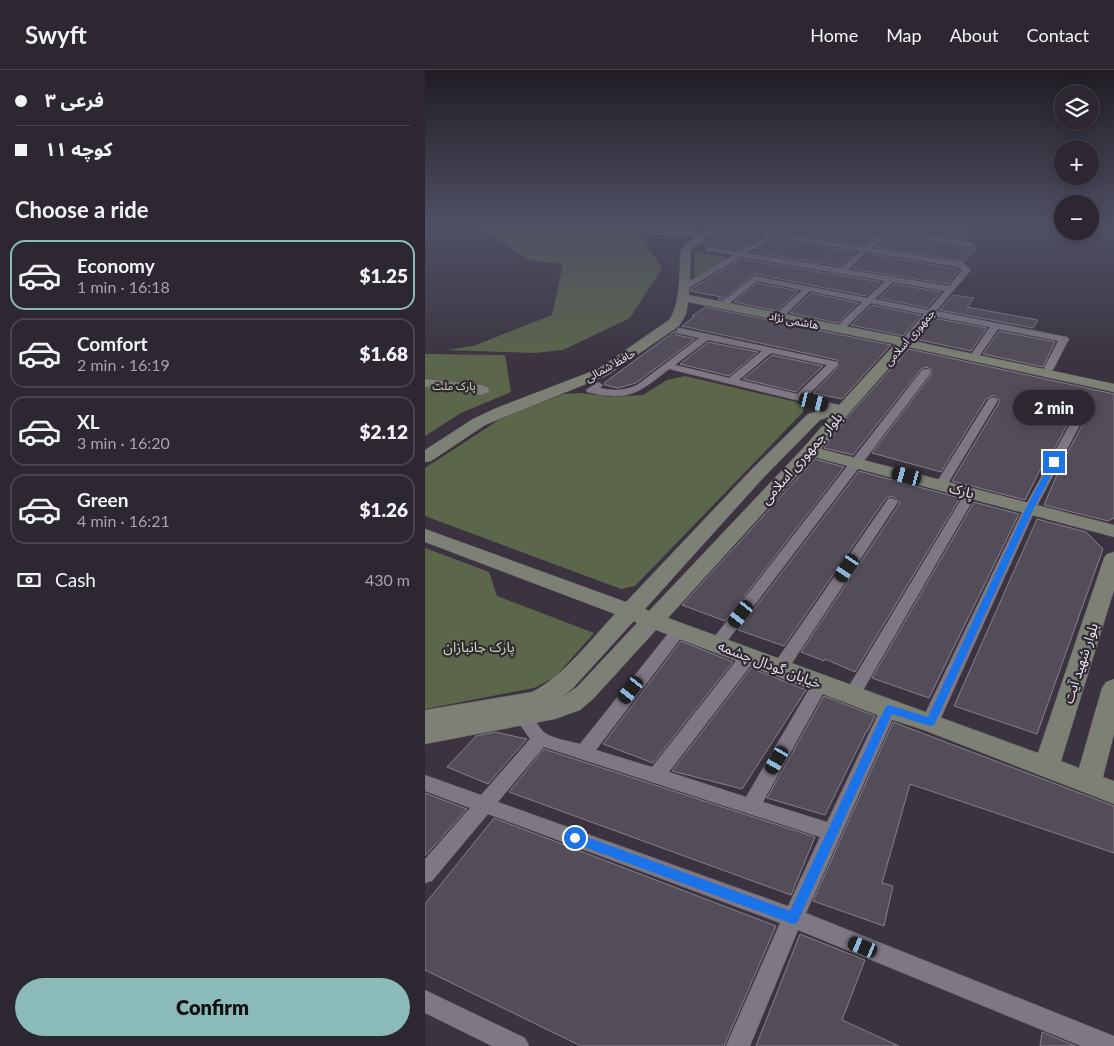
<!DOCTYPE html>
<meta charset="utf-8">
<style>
body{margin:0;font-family:Lato,"Noto Sans Arabic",sans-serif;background:#38333c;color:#f1f3f6;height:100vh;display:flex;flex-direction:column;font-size:19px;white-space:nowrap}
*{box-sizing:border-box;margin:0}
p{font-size:16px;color:#a6a5ab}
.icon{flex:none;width:28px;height:28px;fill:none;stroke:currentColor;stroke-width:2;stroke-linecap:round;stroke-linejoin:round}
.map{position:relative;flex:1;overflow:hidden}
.sheet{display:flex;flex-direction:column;background:#2c2730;width:425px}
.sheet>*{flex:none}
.banner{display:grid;align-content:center;height:110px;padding:0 15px;background:#2c2730}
.controls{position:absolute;left:629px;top:15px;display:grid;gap:10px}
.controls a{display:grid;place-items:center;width:45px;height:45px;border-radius:50%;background:#2c2730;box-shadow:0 2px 12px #0003,0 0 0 1px #48444c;font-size:25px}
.end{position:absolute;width:22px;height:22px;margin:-11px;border:6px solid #1a73e8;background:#fff;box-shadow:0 0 0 2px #fff}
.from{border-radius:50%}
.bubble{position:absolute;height:35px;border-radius:18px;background:#2c2730;box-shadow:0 2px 12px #0003,0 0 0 1px #48444c;font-size:16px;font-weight:800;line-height:35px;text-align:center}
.car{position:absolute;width:15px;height:30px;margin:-15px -8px;border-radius:6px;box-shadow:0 0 4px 1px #0007;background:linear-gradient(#222 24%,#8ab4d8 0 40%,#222 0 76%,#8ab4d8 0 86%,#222 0)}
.banner b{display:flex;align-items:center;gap:18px;height:48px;font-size:19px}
.banner b+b{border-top:1px solid #48444c}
.banner i{width:12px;height:12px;background:#f1f3f6}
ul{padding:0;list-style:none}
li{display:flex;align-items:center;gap:15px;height:70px;margin:0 10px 8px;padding:0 5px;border:2px solid #48444c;border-radius:15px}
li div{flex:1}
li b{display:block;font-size:19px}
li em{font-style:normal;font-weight:800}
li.on{border-color:#8bbbb9}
li>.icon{width:45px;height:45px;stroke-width:1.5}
h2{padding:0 15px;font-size:22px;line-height:60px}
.pay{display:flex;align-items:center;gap:12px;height:55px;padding:0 15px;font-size:19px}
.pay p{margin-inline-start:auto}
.primary-button{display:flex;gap:10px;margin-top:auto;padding:10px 15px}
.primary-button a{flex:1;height:58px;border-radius:30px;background:#8bbbb9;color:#111;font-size:20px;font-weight:800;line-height:58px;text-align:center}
header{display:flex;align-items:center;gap:30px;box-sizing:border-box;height:70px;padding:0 25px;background:#2c2730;border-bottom:1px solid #48444c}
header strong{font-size:24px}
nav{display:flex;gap:28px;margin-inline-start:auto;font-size:18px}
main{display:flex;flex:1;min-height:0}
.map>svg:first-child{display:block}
.green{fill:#5b664a}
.building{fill:#534d59;stroke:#867e8b}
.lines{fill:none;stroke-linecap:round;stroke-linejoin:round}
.street-casing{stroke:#59535c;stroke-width:1}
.secondary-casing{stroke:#59535c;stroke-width:1}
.street{fill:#7e7784;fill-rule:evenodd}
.secondary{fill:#7d8074;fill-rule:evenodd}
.route{fill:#1a73e8}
.labels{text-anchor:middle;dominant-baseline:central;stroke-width:4.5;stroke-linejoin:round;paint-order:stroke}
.far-street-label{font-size:11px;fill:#e5e1e8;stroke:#312a35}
.far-park-label{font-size:11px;fill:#c7dda5;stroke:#312a35}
.street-label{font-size:14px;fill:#e5e1e8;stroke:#312a35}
.park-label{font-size:14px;fill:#c7dda5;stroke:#312a35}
</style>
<header>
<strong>Swyft</strong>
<nav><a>Home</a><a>Map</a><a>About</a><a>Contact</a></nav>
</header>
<main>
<section class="sheet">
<div class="banner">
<b><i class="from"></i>فرعی ۳</b>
<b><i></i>کوچه ۱۱</b>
</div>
<h2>Choose a ride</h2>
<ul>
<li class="on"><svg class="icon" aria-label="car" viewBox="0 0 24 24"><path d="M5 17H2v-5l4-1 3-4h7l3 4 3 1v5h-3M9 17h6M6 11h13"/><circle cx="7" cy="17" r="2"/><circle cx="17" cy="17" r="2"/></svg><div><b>Economy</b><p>1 min · 16:18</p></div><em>$1.25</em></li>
<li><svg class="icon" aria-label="car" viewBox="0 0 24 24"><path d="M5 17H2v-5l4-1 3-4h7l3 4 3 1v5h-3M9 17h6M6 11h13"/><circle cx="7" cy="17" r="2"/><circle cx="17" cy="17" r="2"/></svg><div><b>Comfort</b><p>2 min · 16:19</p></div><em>$1.68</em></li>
<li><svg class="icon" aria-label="car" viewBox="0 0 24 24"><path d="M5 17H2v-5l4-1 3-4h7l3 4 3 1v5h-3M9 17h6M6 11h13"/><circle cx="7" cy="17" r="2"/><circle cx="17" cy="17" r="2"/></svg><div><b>XL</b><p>3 min · 16:20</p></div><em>$2.12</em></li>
<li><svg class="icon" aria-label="car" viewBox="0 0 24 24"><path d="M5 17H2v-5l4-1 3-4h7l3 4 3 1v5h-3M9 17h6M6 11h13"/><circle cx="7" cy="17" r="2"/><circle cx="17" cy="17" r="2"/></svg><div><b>Green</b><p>4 min · 16:21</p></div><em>$1.26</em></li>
</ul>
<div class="pay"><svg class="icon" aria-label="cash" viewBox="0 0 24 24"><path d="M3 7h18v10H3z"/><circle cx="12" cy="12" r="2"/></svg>Cash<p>430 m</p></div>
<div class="primary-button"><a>Confirm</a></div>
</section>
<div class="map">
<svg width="689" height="976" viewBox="0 0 689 976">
<rect width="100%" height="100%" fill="#3b3440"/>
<g class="green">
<polygon points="51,155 189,155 213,164 237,198 205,248 138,280 109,283 22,280 48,276 127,245 138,194 104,190"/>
<polygon points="269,181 301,187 301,188 270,208"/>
<polygon points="0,284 80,285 86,322 36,343 0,366"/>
<polygon points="260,306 371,332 378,336 378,342 210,516 196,519 0,446 0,398 80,346 139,324 156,323 187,327 218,325 242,310"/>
<polygon points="0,478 64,502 72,526 169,563 130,607 109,618 0,639"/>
</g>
<g class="building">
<polygon points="324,155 420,155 452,163 438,175 322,157"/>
<polygon points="471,155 500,155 541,166 539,170 471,159"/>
<polygon points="305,160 312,163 336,167 314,180 277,173"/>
<polygon points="464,165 545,179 553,177 539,192 451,177"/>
<polygon points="350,169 431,182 414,196 328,182"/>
<polygon points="443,184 532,199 534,200 523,214 427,199"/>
<polygon points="316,189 456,212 441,226 330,204 297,230 293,229 296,227 266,221 266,219"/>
<polygon points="332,213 373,221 352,241 309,232"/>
<polygon points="469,214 516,222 502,238 454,228"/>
<polygon points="386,223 433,233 413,253 365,243"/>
<polygon points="528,225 549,228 542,237 613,250 608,258 514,240"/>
<polygon points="447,235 496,245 478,266 426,255"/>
<polygon points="280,237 466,275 417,329 388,323 413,297 412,290 257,256 270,246 267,246"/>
<polygon points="508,248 562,258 546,281 490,269"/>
<polygon points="250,261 252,265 270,269 211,313 193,318 180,315 179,313"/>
<polygon points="574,261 630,272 618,297 558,284"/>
<polygon points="283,272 333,282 304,306 255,294"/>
<polygon points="484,279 689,324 689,448 683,451 619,435 636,395 661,348 655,342 647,346 624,389 621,388 600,430 527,411 575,331 569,325 561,329 516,402 447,383 506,305 506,299 501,297 496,299 428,385 399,378 426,343"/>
<polygon points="347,285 398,296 371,322 318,309"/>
<polygon points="390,389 419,397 300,551 257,535"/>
<polygon points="434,401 535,428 430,602 400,589 399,591 376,582 475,433 468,426 461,428 359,576 313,560"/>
<polygon points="549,432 594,444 504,628 447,608"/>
<polygon points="612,449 661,462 678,479 612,664 529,636"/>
<polygon points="256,571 308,592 228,693 178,674"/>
<polygon points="326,598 381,620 317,719 247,701"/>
<polygon points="399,626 450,646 442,662 441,662 400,745 342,728"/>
<polygon points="468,652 689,736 689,783 485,714 457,813 468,816 459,856 388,831"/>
<polygon points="70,662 102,669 63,714 22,697 51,666"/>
<polygon points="119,679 390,767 366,825 84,722"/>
<polygon points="0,723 42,739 0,786"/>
<polygon points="69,748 351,856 299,976 156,976 0,900 0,834"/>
<polygon points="375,864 440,890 417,950 474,976 331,976"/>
<polygon points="617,962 651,976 615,976"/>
</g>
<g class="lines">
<g class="street-casing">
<g id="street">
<polygon points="203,155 213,155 226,161 219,163"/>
<path d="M422,155H439L460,159L467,155L470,157L467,160L548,173L549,175L545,177L463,163L447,178L538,193L546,200L511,241L642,267L644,269L628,300H620L619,298L633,271L573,259L555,285L552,286L547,283L565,257L507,246L483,274L480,275L475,272L499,244L446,233L417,261L414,262L409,259L411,257L437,232L385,221L356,249H350V245L377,220L332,211L300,237L293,235L330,206L442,228L460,211L316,187L262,219L255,217L308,185L281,181V177L314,182L342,166L312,161V157L439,177L456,162ZM350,167L435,181L415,198L322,183ZM442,182L533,197L537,200L524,216L423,200ZM468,212L520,221L503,240L450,229Z"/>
<polygon points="502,155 517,155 544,162 540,164"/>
<path d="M255,258L412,292V296L381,327L423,337L424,339L419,342L244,299C213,324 202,332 162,322L161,320L173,312L178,315L175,318C188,321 199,321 212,315L274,268L252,263V259ZM283,270L337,281L304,308L250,295ZM346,283L402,295L372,324L314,310Z"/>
<polygon points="501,299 505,300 505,304 297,578 292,579 287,578 284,574 287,570 497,300"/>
<polygon points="568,327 573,330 522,415 516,419 512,418 510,415 563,330"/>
<polygon points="654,344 659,347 611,438 514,652 511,657 505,659 499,657 496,652 599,438 649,347"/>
<polygon points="546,419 552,423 433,629 427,631 421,629 419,625 421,621 540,423"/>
<polygon points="467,428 473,432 361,602 355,604 349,602 347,598 349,594 463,429"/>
<path d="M254,555L259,556L262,560L259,564L171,680L227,697L318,582L324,580L330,582L332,586L330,590L244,702L321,727L390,609L396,607L402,609L404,613L338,732L402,752L458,634L464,633L470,634L472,639L381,843L689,966V976H656L373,860L325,976H301L355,853L63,744L7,811L0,813V789L45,738L0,721V705L56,725L105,669L89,646L91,641C107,636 110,655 120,663C128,669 145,671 155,674L249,556ZM119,677L395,767L363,836L73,732Z"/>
<polygon points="0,920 100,968 104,976 67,976 0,943"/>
</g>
</g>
<g class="secondary-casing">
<g id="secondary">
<path d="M298,155H313L280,168L266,180L264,225L480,268L502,274L689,314V322L483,277L425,342L396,379L689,455V467L389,387L243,548L613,683L679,488L682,484L689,482V520L636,691L654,698L677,618L681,612L689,609V664L678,707L689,711V734L496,659L455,646L231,560L168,629L155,640L130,649L0,674V640L107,622C138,607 166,569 190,544L0,472V459L201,532L327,399L383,344L414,335L470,274L263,232L261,244L254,256L183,305L60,355L6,391L0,392V380L48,349L69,339L173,299L244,250C256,234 254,199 256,179L269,167L222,164L218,163L217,161L218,159L267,161L272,164ZM406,346L379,377L224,541L220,539L339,407L395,350ZM209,551L212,553L152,617L137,627L148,618Z"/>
<polygon points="0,309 57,315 62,317 65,320 62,323 57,325 0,317"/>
</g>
</g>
<use href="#street" class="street"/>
<use href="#secondary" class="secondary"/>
</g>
<linearGradient id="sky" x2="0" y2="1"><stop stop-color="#201d23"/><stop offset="0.53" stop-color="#4f5064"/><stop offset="1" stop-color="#4f5064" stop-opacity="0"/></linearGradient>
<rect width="689" height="292" fill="url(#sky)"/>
<polygon class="route" points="629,390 633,392 609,438 509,655 505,656 467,644 372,853 368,854 146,772 144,768 146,765 150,763 365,841 461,636 464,635 503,647 601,438 626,392"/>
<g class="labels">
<g class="far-street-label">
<text transform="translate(369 250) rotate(11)">هاشمی نژاد</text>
<text transform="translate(484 267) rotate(-49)">جمهوری اسلامی</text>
<text transform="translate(185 295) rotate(-29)">حافظ شمالی</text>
</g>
<g class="far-park-label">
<text x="29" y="315">پارک ملت</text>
</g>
<g class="street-label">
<text transform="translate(376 388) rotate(-49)">بلوار جمهوری اسلامی</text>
<text transform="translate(537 420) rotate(15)">پارک</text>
<text transform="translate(655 593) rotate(-72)">بلوار شهید آیت</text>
<text transform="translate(345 594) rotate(21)">خیابان گودال چشمه</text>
</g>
<g class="park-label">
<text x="54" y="576">پارک جانبازان</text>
</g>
</g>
</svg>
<div class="controls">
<a><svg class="icon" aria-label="layers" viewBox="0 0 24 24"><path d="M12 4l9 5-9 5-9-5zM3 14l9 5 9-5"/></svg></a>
<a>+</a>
<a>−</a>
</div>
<i class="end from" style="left:150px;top:768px"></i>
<i class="end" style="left:629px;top:392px"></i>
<div class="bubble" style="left:588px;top:320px;width:82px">2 min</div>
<i class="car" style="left:389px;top:332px;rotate:104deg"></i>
<i class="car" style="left:482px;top:406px;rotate:285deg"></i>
<i class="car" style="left:422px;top:498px;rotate:214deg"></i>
<i class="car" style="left:316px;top:544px;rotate:218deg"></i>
<i class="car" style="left:206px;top:620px;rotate:218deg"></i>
<i class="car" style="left:352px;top:690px;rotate:210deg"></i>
<i class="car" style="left:438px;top:877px;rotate:292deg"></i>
</div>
</main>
